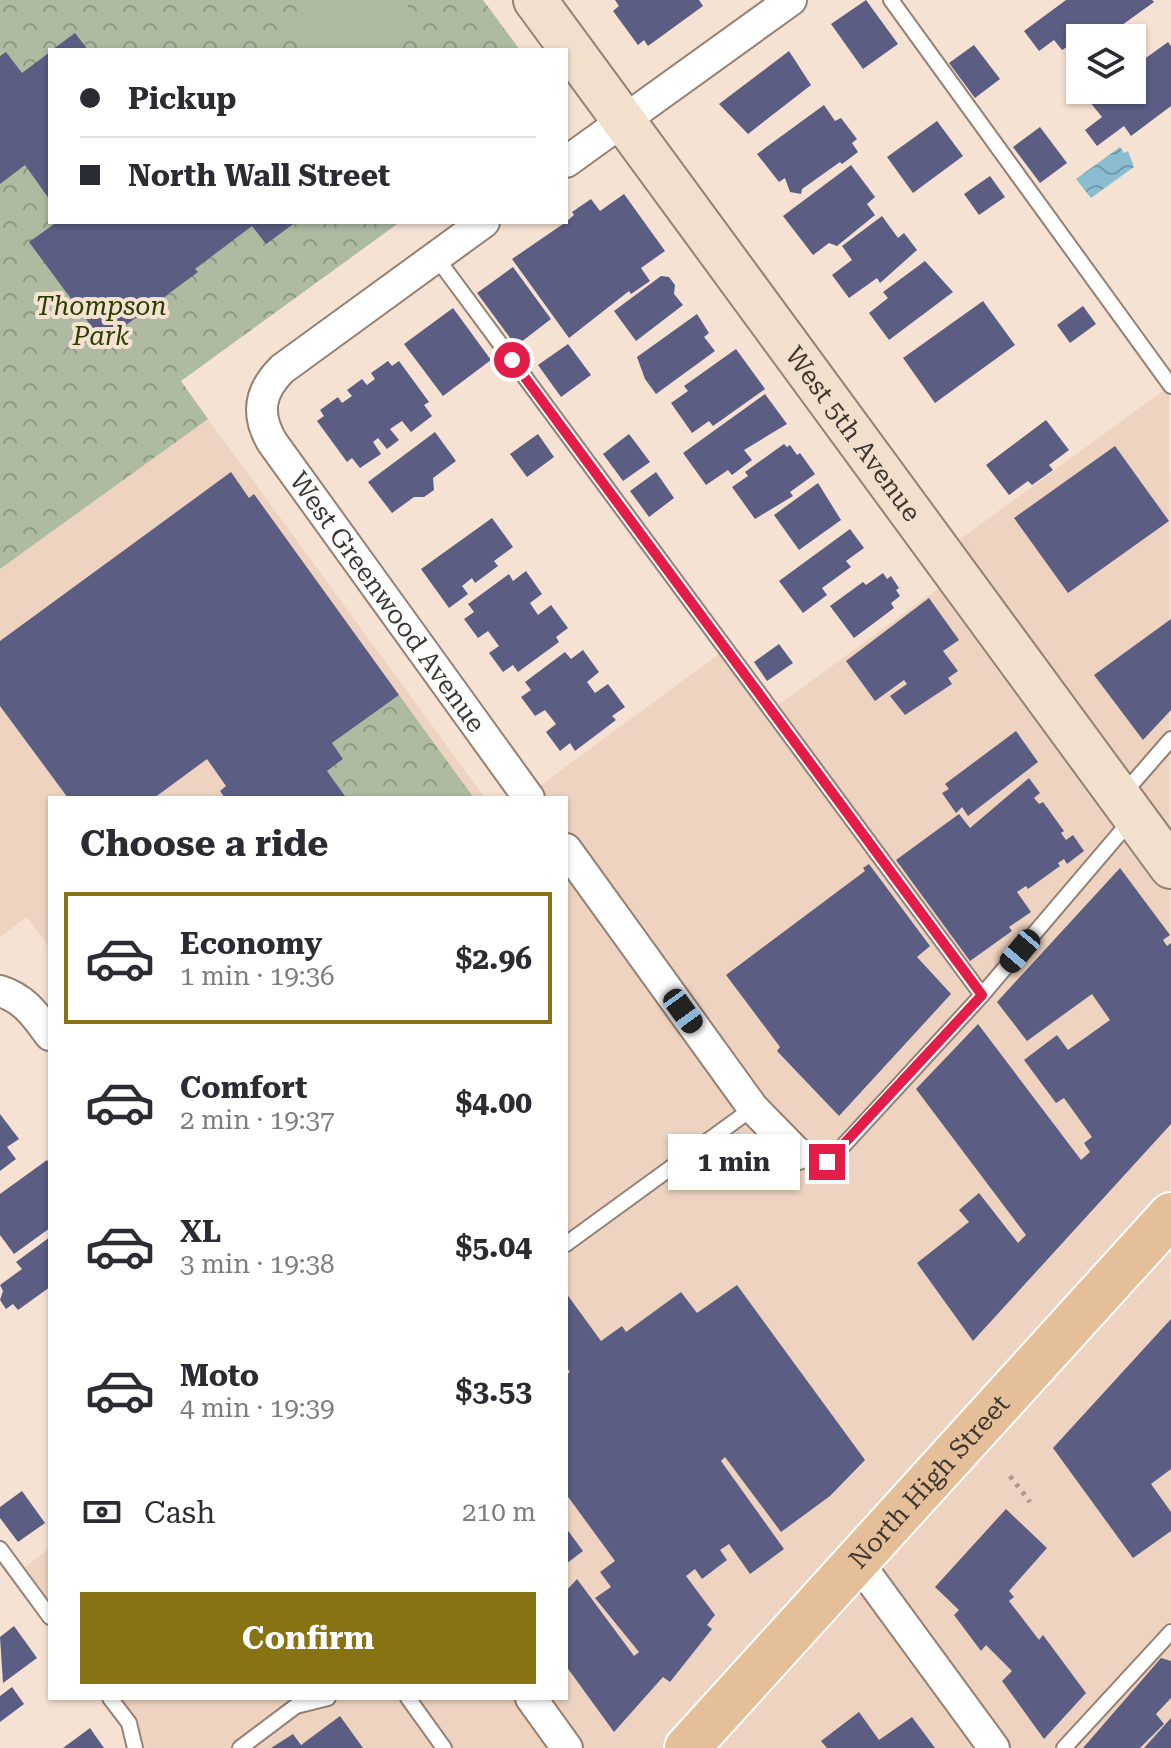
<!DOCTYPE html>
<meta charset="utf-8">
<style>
body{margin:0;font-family:"Roboto Serif",serif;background:#f2f2f3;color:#2b2b33;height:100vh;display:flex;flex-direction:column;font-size:30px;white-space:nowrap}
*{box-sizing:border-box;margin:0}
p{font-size:26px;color:#7c7c81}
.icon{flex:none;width:44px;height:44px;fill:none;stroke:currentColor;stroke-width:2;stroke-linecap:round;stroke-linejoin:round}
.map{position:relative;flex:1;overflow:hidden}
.panel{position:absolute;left:48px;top:796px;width:520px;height:904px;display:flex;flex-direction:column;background:#fff;border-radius:0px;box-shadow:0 2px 6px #0004}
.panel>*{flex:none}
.top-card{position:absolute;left:48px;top:48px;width:520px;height:176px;border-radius:0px;box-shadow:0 2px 6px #0004;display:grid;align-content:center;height:176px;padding:0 32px;background:#fff}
.fabs{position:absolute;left:1066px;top:24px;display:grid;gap:16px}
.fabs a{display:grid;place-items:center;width:80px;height:80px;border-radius:0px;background:#fff;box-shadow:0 2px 6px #0004;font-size:40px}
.end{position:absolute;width:36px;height:36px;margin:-18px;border:10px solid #e11d48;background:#fff;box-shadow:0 0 0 4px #fff}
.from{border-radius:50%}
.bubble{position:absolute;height:56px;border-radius:0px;background:#fff;box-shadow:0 2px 6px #0004;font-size:26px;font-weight:700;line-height:56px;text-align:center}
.car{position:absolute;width:24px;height:48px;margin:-24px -12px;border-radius:10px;box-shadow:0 0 6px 2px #0007;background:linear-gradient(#222 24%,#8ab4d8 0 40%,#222 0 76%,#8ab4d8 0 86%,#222 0)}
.top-card b{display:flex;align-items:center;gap:28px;height:76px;font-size:30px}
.top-card b+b{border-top:2px solid #e1e1e2}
.top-card i{width:20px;height:20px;background:#2b2b33}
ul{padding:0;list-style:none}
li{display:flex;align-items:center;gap:24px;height:132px;margin:0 16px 12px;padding:0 16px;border:4px solid transparent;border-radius:0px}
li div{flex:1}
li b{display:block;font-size:30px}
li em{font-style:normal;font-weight:700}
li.on{border-color:#877214}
li>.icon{width:72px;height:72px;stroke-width:1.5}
h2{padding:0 32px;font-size:36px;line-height:96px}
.pay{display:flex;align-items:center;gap:20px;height:88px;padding:0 32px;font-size:30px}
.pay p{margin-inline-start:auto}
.action{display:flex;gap:16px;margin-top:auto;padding:16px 32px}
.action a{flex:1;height:92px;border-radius:0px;background:#877214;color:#fff;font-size:32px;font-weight:700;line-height:92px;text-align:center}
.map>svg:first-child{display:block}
.built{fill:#eed4c0}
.park{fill:url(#park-crowns)}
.pitch{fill:#aebba1}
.water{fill:url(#water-waves)}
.building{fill:#5b5d83}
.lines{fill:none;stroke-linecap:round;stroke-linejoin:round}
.lane-casing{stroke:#938174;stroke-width:18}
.street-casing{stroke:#938174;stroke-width:34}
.secondary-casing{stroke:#938174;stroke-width:46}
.primary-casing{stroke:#fff;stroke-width:48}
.path{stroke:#ab9c91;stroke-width:5;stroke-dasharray:4 6;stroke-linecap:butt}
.lane{stroke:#fff;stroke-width:14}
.street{stroke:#fff;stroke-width:30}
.secondary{stroke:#f2dfcc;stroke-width:42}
.primary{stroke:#e4bf99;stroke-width:44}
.route{stroke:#e11d48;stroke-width:10}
.labels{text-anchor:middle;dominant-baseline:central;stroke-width:8;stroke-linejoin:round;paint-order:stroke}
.park-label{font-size:26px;font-style:italic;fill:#283f00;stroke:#f6e2d3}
.street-label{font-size:26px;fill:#3e3731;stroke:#f6e2d3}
</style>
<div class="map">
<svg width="1171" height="1748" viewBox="0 0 1171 1748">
<defs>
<pattern id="park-crowns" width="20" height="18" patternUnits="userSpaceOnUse" patternTransform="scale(2)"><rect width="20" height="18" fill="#aebba1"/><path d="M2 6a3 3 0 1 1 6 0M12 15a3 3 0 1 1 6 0" fill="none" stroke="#8f9984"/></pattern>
<pattern id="water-waves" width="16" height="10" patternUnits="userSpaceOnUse" patternTransform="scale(2)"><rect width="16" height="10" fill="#8abdd0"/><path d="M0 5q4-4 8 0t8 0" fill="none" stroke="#729aa9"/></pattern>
</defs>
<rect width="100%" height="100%" fill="#f6e2d3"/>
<g class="built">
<polygon points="1169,386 1171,1748 145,1748 107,1698 566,1698 566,798 523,798 719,654 766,714 958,574 943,552"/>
<polygon points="208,419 485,798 50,798 50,949 27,917 0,937 0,569"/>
<polygon points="50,1548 50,1621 16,1574"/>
</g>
<g class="park">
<polygon points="0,0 483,0 520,50 50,50 50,222 400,222 181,381 208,419 0,569"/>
<polygon points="399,695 474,798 342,798 345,796 327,771 343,759 332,743"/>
</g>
<polygon class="pitch" points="315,0 403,0 418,20 378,50 311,50 288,20"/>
<polygon class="water" points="1120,147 1124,153 1128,151 1134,167 1091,198 1076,179"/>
<g class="building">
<polygon points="615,0 699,0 703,6 648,46 644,40 638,45 613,11 619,6"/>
<polygon points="866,0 898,44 863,69 831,24"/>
<polygon points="1066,0 1152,0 1154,2 1104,38 1080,38 1080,59 1070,45 1062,50 1054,40 1039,51 1024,31"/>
<polygon points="75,33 88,50 52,50"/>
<polygon points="1168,42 1171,46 1171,106 1131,136 1124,126 1097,146 1085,130 1102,117 1089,101 1104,90 1108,94 1113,90 1132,90 1132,68"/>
<polygon points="974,45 1000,79 975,98 949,63"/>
<polygon points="789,51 811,85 748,134 719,104"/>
<polygon points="6,52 22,73 50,52 50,200 25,165 0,184 0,56"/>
<polygon points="824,105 835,121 841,118 857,139 852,143 858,152 842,164 840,162 802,189 801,194 790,192 785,178 779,182 757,154"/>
<polygon points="937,121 963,156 913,193 887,157"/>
<polygon points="1040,127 1067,163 1040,183 1013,147"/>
<polygon points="851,165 875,197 867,204 875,215 837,246 829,243 813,255 783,216"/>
<polygon points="990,176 1005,197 979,215 964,194"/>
<polygon points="624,194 665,251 641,268 650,281 631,294 629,291 569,338 512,259 566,222 574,215 572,212 591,199 600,211"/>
<polygon points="882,216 898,238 904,233 917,250 880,283 877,278 849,298 832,275 852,260 842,246"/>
<polygon points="57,222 296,222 266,244 252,226 195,269 198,272 103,342 29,242"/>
<polygon points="925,261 953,292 889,340 869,313 888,298 883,292"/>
<polygon points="513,267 551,319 516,346 477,293"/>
<polygon points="661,276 669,277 675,285 674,294 683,305 636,341 614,311"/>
<polygon points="983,301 1015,345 935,403 903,358"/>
<polygon points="1083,306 1096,324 1070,343 1057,325"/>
<polygon points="453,308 491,360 443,396 404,344"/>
<polygon points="697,314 709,333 704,337 715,351 656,394 645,379 637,357"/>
<polygon points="568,344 591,375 561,397 538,365"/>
<polygon points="736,349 765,389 713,426 709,421 692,433 671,403 688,391 684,386"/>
<polygon points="388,361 392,366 399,361 429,402 424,405 432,416 411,432 402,421 390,429 399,440 387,449 378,438 373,442 381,454 360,468 352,458 347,462 317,421 324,416 320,410 338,397 342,403 352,396 347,390 362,379 367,385 375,379 371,373"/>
<polygon points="765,394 787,424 744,450 752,460 732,475 728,470 706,485 683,453"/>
<polygon points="1046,420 1069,450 1049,465 1053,470 1032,485 1028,481 1009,495 986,465"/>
<polygon points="435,432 456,461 433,478 434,490 424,497 414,497 392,513 368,482"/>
<polygon points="538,434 554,457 527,477 510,454"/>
<polygon points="629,434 650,462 623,481 603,454"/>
<polygon points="784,444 787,447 790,445 797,455 800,453 815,474 790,492 793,496 755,519 732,487 748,476 745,472"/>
<polygon points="1115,446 1169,521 1068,593 1014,518"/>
<polygon points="231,472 249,498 254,494 399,695 332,743 343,759 327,771 345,796 342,798 225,798 220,791 226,786 207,759 154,798 68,798 0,706 0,641"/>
<polygon points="656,472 674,498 649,517 630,491"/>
<polygon points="818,483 841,520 799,550 774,515"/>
<polygon points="492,518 513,547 494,561 498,566 475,583 472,578 462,586 468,594 449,608 421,569"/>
<polygon points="850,529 864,548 846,561 851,567 822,588 827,595 803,613 779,581"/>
<polygon points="526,571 542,594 530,603 538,615 551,605 568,628 556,637 559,642 518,672 513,665 503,672 489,653 499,646 488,631 478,638 464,619 474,612 468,604 509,574 513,581"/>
<polygon points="883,573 887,579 891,576 899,588 896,590 900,596 891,603 894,608 854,638 830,606 863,582 866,585"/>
<polygon points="929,598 959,640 943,651 958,671 948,678 952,684 905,715 890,696 907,684 904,680 875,701 846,661"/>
<polygon points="1171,619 1171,710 1143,740 1094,675"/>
<polygon points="779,644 793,663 767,681 754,662"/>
<polygon points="583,650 599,672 587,682 595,693 608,684 625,707 612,716 616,720 575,751 570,743 560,751 546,732 556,724 545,710 535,716 521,697 531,690 525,682 565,652 571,659"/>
<polygon points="1016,731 1038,762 968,816 962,807 956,813 942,793 949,789 945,784"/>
<polygon points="1029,778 1040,793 1034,798 1039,804 1043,802 1064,831 1061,833 1066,840 1073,835 1084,851 1067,864 1064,859 1058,863 1060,866 1028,889 1026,886 1017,892 1031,912 1009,927 1012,931 970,961 896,860 959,814 970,828"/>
<polygon points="869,864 930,946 917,957 951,994 839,1116 777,1051 780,1047 726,975 865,871 863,868"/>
<polygon points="1120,868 1170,935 1163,940 1167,946 1171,943 1171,1124 973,1341 917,1263 969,1222 959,1210 979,1193 1018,1243 1026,1235 916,1089 978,1024 1081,1160 1090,1152 1084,1143 1092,1137 1064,1098 1056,1103 1024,1060 1057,1035 1068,1050 1110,1020 1092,994 1027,1041 997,1002"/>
<polygon points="0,1114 19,1139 7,1147 16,1159 0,1171"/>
<polygon points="47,1160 50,1165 50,1228 14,1254 0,1235 0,1194"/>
<polygon points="50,1237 50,1287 18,1310 13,1304 6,1309 0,1300 3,1291 0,1285 22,1269 16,1262"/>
<polygon points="737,1285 865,1460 830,1496 781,1532 725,1457 721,1461 784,1549 750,1574 729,1544 720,1550 727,1560 702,1579 695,1569 686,1576 715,1615 707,1625 712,1629 670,1682 663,1677 614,1732 566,1666 566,1591 577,1579 634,1656 639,1652 595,1598 611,1587 600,1572 615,1561 566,1494 566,1375 570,1372 566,1367 566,1293 601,1341 622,1326 626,1332 681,1292 697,1313"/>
<polygon points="1171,1319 1171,1469 1151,1484 1171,1512 1171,1531 1133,1558 1053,1448"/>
<polygon points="22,1491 45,1523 18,1542 0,1518 0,1507"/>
<polygon points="1006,1509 1047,1548 1009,1591 1014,1597 1009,1601 1039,1640 1043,1635 1086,1693 1044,1739 1002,1681 1012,1671 986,1645 981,1651 954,1615 959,1610 935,1587"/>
<polygon points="566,1528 583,1551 566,1564"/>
<polygon points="14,1626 37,1658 3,1683 0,1637"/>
<polygon points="1161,1658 1171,1661 1171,1698 1156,1714 1164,1724 1140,1748 1083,1748"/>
<polygon points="12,1687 24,1704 0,1722 0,1696"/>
<polygon points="859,1712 879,1740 912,1717 935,1748 827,1748 821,1741"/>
<polygon points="340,1716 363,1748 271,1748 293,1734 301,1745"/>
<polygon points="1171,1718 1171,1748 1144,1748"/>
<polygon points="90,1728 104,1748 63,1748"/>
</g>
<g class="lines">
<g class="lane-casing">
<g id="lane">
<polyline points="891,0 1171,386"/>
<polyline points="436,257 982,995"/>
<polyline points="1124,793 1171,739"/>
<polyline points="798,1154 822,1163 831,1159 982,995 1131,820"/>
<polyline points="566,1244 753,1108"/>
<polyline points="0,1549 50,1617"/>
<polyline points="110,1698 129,1723 135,1748"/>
<polyline points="408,1698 444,1748"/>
<polyline points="240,1748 296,1706 328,1698"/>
<polyline points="1064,1748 1171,1632"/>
</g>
</g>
<g class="street-casing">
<g id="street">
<polyline points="566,162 791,0"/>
<path id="s1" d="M484,222L282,369C260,391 255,413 272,442L529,798"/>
<polyline points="566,849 753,1108 798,1154"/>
<path d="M0,991C25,999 35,1015 50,1035"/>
<polyline points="857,1561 994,1748"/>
<polyline points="531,1698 567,1748"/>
</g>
</g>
<g class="secondary-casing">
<g id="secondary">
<path id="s2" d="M535,0L1171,867"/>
</g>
</g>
<g class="primary-casing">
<g id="primary">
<path id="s3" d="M687,1748L1171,1215"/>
</g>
</g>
<polyline class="path" points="1010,1476 1030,1502"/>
<use href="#lane" class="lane"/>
<use href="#street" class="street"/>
<use href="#secondary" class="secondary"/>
<use href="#primary" class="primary"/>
</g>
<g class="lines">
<polyline class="route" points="512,360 982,995 827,1162"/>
</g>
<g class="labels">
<g class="park-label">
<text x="101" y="306">Thompson<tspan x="101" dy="30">Park</tspan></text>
</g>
<g class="street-label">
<text stroke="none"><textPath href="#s2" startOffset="538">West 5th Avenue</textPath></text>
<text stroke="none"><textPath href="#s1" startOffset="528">West Greenwood Avenue</textPath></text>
<text stroke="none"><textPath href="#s3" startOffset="360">North High Street</textPath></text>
</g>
</g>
</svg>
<div class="fabs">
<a><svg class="icon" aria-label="layers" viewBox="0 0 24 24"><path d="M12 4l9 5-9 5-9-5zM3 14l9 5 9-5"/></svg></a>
</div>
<i class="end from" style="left:512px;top:360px"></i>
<i class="end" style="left:827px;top:1162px"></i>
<div class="bubble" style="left:668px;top:1134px;width:132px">1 min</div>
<i class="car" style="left:1020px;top:951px;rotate:220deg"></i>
<i class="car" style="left:683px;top:1011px;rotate:144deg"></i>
<div class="top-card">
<b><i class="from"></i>Pickup</b>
<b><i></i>North Wall Street</b>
</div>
<section class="panel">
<h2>Choose a ride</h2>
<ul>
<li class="on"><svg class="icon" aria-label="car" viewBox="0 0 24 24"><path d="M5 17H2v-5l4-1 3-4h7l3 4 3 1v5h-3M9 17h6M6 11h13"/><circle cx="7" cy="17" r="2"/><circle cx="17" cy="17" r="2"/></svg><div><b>Economy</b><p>1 min · 19:36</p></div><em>$2.96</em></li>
<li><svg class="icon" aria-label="car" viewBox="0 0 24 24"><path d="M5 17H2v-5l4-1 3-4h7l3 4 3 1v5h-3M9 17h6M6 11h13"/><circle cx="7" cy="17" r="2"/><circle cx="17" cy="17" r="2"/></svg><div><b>Comfort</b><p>2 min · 19:37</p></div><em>$4.00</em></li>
<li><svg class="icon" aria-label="car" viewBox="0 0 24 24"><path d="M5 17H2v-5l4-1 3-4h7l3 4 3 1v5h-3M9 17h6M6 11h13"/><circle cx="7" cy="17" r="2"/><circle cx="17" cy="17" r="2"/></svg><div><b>XL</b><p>3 min · 19:38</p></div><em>$5.04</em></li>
<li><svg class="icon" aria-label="car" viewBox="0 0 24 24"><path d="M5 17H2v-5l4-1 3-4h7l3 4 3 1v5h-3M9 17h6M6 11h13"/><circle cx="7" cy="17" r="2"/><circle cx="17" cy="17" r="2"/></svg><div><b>Moto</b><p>4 min · 19:39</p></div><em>$3.53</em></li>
</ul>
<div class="pay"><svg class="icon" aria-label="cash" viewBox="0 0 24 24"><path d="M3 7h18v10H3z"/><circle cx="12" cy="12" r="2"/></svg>Cash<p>210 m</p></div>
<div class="action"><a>Confirm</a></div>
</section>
</div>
